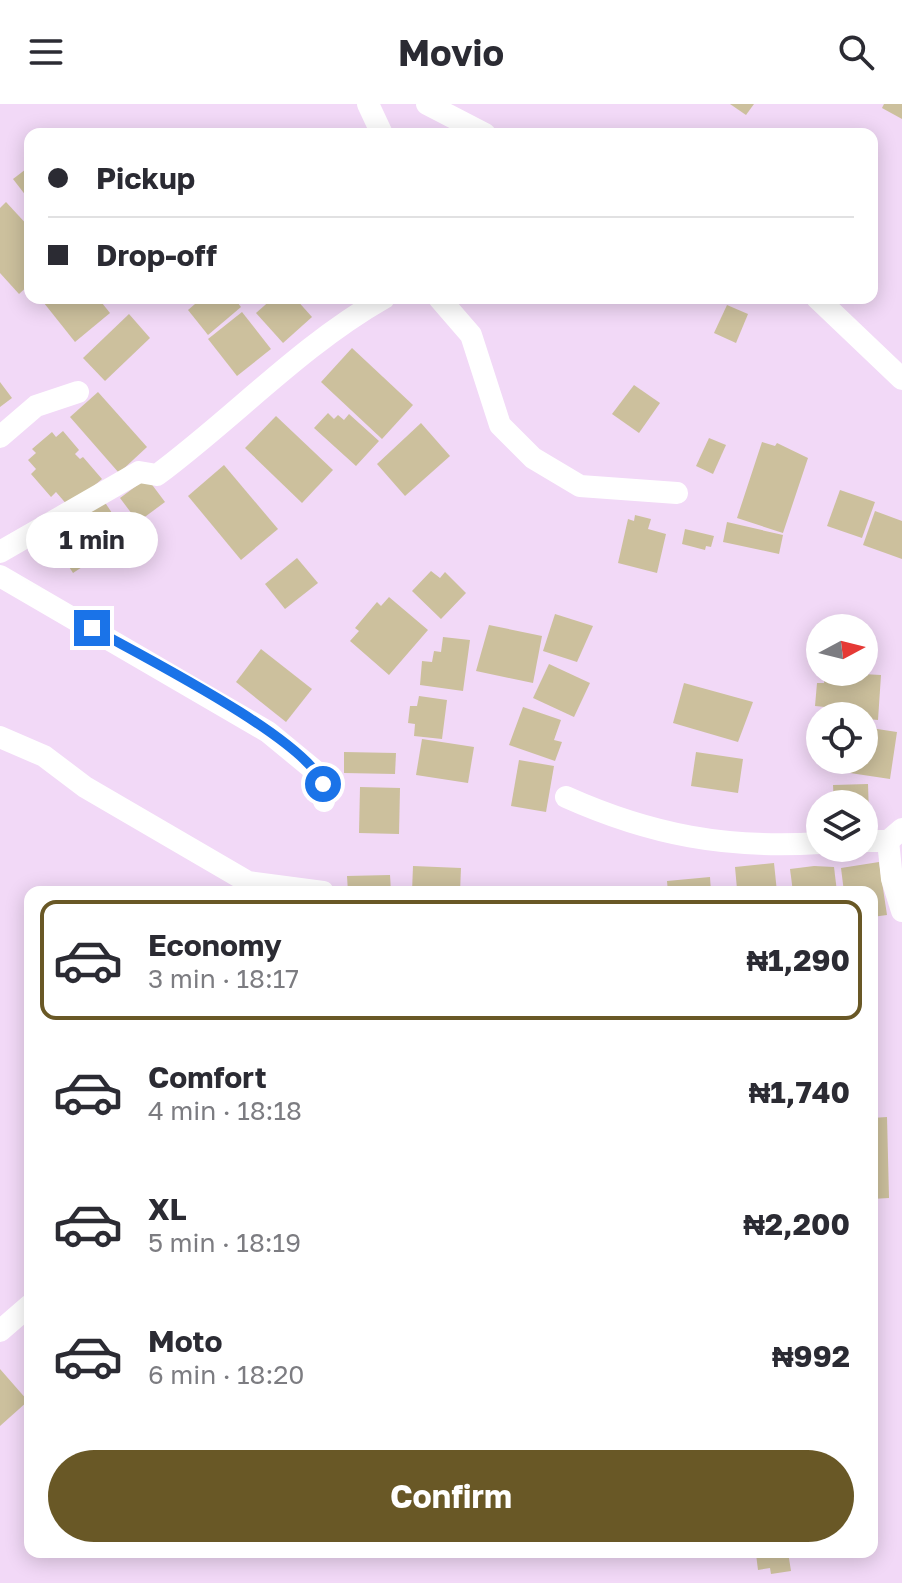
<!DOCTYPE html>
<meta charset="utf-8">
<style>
body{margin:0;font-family:"Golos Text",sans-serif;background:#f2f2f3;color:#2b2b33;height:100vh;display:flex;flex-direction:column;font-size:30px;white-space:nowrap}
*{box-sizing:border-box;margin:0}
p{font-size:26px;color:#7c7c81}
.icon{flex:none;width:44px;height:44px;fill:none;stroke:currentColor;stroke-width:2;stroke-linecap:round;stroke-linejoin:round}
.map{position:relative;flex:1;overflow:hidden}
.drawer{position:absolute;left:24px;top:782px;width:854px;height:672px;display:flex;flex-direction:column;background:#fff;border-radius:16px;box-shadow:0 4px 20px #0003}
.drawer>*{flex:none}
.guide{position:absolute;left:24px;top:24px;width:854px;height:176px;border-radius:16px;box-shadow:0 4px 20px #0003;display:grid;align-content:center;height:176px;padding:0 24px;background:#fff}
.needle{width:52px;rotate:83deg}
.controls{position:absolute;left:806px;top:510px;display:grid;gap:16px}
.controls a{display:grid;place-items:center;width:72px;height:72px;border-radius:50%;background:#fff;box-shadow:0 4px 20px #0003;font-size:40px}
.end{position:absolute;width:36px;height:36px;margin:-18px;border:10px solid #1a73e8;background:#fff;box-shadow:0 0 0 4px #fff}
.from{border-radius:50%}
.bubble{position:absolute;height:56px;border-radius:28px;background:#fff;box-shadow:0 4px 20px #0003;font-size:26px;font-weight:700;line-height:56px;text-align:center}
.guide b{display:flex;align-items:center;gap:28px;height:76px;font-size:30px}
.guide b+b{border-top:2px solid #e1e1e2}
.guide i{width:20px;height:20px;background:#2b2b33}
ul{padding:14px 0 0;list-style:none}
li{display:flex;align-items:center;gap:24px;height:120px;margin:0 16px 12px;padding:0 8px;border:4px solid transparent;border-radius:16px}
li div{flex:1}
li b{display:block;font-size:30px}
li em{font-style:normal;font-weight:700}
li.on{border-color:#695826}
li>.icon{width:72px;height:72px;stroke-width:1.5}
.primary-button{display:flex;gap:16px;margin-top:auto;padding:16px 24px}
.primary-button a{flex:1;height:92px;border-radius:48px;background:#695826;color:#fff;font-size:32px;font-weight:700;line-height:92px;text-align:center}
header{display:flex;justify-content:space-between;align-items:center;height:104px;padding:0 24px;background:#fff;font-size:36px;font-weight:700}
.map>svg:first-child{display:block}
.building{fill:#ccc09d}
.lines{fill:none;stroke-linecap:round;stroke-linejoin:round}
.minor{stroke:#fff;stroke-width:22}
.route{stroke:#1a73e8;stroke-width:10}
</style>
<header><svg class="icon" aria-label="menu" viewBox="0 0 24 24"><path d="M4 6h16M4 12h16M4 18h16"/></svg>Movio<svg class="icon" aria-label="search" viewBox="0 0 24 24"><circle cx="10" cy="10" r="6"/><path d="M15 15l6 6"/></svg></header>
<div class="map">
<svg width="902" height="1479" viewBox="0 0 902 1479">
<rect width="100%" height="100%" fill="#f2d9f7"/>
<g class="building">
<polygon points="730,0 754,0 746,11"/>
<polygon points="884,0 902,0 902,15 882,4"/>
<polygon points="30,62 30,97 13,75"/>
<polygon points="6,98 30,124 30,180 19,190 0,169 0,104"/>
<polygon points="51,194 98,194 110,209 75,238 44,199"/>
<polygon points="202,194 234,194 241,203 208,231 188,206"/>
<polygon points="273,194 295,194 312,213 283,239 256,209"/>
<polygon points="727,201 748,210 736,239 714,229"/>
<polygon points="242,208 271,245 237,272 208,235"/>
<polygon points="129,210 150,234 105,277 83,254"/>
<polygon points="352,244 413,301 382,335 321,278"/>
<polygon points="0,278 12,294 0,303"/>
<polygon points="634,281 660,299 639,329 612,310"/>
<polygon points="98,288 147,343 119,369 70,313"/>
<polygon points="328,309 334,315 338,311 344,316 349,310 379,337 356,362 314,324"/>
<polygon points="276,312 333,366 302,399 245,344"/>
<polygon points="421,319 450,352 405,392 377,360"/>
<polygon points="63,327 79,346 75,350 80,355 83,353 102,375 69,403 56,388 51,393 31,370 36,365 28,356 36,349 32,345 52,328 56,333"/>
<polygon points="709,334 726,341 713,370 696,362"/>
<polygon points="762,338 775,342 777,339 808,354 783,429 737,414"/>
<polygon points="224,361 278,425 241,456 188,392"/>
<polygon points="147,374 165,398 138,418 120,394"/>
<polygon points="840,386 875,398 862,434 827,422"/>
<polygon points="104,397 128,433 73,469 50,433"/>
<polygon points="875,407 902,417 902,455 863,441"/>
<polygon points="635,411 651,415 648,425 666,430 657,469 618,459 628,415 634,417"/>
<polygon points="727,418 783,431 779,450 723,438"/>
<polygon points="685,425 714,432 711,443 706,442 705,446 682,440"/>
<polygon points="297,454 318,479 285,505 265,480"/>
<polygon points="431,467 440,474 445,468 466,489 441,515 412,487"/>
<polygon points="389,493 428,526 389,571 350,537 359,527 355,524 377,498 381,502"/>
<polygon points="555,510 593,522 577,558 543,547"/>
<polygon points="489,521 542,532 533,579 476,567"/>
<polygon points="443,533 470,536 463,587 420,581 422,557 432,558 434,547 441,548"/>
<polygon points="261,545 312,585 286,618 236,578"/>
<polygon points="549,560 590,579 574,613 533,594"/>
<polygon points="825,568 881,571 878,616 824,611 825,603 815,602 817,579 824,579"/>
<polygon points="684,579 753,598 738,638 673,619"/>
<polygon points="419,592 447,596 442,635 414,632 415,620 408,619 410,602 417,602"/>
<polygon points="523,603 561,616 554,636 562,638 555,657 509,641"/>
<polygon points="864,623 897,628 890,675 830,666 832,656 864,656"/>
<polygon points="422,635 474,643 468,679 416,671"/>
<polygon points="344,648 396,649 395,670 344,669"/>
<polygon points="696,648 743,655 738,689 691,682"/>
<polygon points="519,656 554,662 546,708 511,702"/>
<polygon points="868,680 869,712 864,712 864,700 834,700 833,681"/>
<polygon points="360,683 400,684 399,730 359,729"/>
<polygon points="879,758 887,811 872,813 872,788 844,788 841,764"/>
<polygon points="774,759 777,788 737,785 735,763"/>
<polygon points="413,762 461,764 460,788 412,788"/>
<polygon points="814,762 834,763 837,788 793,788 790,765"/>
<polygon points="390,771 391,788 348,788 347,772"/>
<polygon points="710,773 711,788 668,788 667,777"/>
<polygon points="887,1013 889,1094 872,1095 872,1014"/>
<polygon points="0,1265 28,1297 0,1322"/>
<polygon points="765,1448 788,1448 791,1467 771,1470 770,1464 758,1466 756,1450"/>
</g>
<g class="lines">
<g class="minor">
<polyline points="368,0 382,30"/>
<polyline points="427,0 485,30"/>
<polyline points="439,194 471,231 500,321 533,354 580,382 677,389"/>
<polyline points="817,194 902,275"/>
<polyline points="0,333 36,302 78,288"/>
<path d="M0,448L139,368L157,371C235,313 300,242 384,194"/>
<polyline points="0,472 268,628 319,670 324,697"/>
<polyline points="0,633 44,652 85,683 248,778 323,788"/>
<path d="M566,693C651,731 727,745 820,739"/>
<polyline points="864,737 888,737 902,725"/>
<polyline points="888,737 892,775 902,807"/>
<polyline points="0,1227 30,1201"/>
</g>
</g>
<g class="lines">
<path class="route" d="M92,524C140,551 305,634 323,680"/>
</g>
</svg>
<div class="controls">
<a><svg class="needle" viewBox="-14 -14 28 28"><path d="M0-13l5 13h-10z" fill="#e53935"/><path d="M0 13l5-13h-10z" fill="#7c7c81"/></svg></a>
<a><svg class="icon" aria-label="locate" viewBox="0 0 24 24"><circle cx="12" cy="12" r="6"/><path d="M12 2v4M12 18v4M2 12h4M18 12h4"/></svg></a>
<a><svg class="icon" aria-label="layers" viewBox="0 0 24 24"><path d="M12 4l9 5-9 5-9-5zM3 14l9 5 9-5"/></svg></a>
</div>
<i class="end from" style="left:323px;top:680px"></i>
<i class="end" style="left:92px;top:524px"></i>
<div class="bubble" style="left:26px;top:408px;width:132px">1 min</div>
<div class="guide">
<b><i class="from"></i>Pickup</b>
<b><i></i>Drop-off</b>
</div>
<section class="drawer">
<ul>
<li class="on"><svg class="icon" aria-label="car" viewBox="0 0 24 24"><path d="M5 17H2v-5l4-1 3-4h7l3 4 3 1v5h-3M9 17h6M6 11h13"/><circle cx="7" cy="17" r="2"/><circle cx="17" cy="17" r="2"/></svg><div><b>Economy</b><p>3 min · 18:17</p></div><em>₦1,290</em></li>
<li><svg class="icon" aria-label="car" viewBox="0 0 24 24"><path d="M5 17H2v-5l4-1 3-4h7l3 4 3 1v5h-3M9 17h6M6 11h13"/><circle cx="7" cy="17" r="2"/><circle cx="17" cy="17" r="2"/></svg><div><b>Comfort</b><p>4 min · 18:18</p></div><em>₦1,740</em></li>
<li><svg class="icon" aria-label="car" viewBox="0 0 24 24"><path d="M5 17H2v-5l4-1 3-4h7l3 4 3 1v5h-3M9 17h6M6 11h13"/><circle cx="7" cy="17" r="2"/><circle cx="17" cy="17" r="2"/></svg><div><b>XL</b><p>5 min · 18:19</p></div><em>₦2,200</em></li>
<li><svg class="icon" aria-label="car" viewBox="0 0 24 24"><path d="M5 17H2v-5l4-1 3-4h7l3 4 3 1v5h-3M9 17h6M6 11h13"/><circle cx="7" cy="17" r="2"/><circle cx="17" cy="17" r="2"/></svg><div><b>Moto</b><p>6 min · 18:20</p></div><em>₦992</em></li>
</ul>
<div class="primary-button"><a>Confirm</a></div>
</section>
</div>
